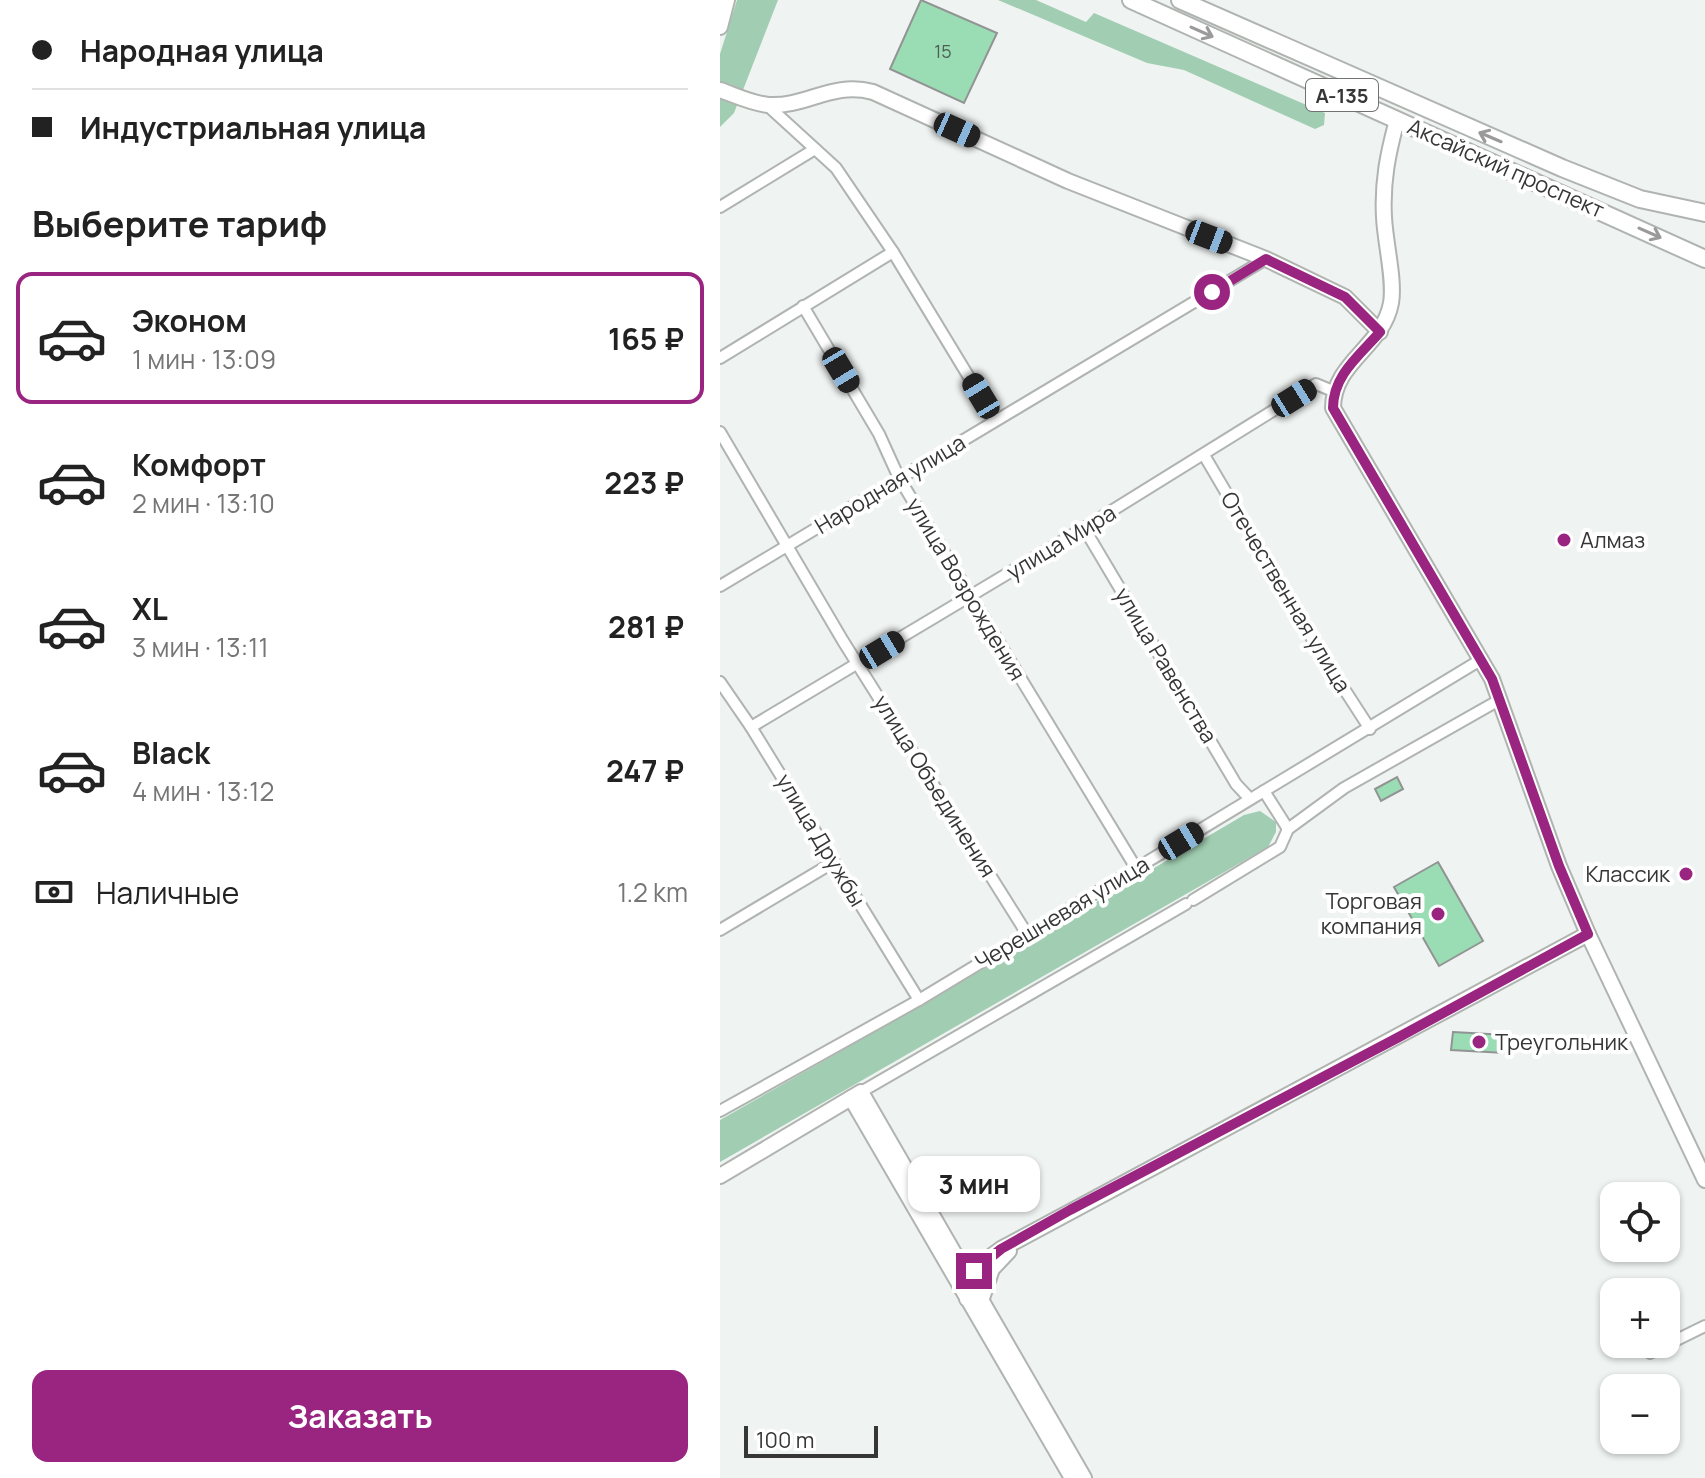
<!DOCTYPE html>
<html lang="ru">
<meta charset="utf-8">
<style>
body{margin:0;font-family:Manrope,sans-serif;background:#f6f6f6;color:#222;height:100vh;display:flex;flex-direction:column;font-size:30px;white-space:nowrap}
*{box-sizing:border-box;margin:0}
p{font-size:26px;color:#767676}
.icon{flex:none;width:44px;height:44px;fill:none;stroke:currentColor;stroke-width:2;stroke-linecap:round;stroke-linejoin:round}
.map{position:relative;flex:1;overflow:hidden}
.drawer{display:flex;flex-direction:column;background:#fff;width:720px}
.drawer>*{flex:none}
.top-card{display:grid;align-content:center;height:176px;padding:0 32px;background:#fff}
.tools{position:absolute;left:880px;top:1182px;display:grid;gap:16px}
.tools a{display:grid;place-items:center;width:80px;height:80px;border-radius:16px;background:#fff;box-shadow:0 2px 6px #0004;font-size:40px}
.scale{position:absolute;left:24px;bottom:20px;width:134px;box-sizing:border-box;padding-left:8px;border:4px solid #353635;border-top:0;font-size:22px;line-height:28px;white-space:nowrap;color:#353635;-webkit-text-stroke:6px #fff;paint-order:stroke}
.end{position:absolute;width:36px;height:36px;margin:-18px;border:10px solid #992581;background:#fff;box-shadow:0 0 0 4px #fff}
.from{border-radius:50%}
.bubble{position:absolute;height:56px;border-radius:16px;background:#fff;box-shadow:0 2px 6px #0004;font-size:26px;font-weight:700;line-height:56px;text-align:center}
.car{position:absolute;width:24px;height:48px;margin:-24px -12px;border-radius:10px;box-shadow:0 0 6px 2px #0007;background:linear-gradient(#222 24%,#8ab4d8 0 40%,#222 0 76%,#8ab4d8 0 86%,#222 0)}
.top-card b{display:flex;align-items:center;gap:28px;height:76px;font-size:30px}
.top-card b+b{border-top:2px solid #e0e0e0}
.top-card i{width:20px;height:20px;background:#222}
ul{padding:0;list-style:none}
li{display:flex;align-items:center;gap:24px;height:132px;margin:0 16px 12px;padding:0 16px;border:4px solid transparent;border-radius:16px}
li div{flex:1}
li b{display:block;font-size:30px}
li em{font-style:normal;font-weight:700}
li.active{border-color:#992581}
li>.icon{width:72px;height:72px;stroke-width:1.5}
h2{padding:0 32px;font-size:36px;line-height:96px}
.pay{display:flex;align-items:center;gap:20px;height:88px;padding:0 32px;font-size:30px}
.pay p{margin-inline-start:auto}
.button{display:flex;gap:16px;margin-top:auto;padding:16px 32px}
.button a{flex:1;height:92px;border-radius:16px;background:#992581;color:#fff;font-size:32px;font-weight:700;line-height:92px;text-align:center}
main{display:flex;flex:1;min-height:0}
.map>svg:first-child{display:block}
.green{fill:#a1ceb2}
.building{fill:#9addb5;stroke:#919492;stroke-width:2}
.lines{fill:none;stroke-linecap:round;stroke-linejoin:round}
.street-casing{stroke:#b0b4b1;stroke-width:14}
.secondary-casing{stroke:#b0b4b1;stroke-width:18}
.primary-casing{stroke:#b0b4b1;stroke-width:20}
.street{stroke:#fff;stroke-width:10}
.secondary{stroke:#fff;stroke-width:14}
.primary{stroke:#fff;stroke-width:16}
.oneway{stroke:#9a9a9a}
.route{stroke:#992581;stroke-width:10}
.poi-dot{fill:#992581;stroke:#fff;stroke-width:3}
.labels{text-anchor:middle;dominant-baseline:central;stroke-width:8;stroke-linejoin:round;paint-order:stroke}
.number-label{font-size:18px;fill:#4e6055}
.shield{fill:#fff;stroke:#727272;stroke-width:2}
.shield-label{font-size:20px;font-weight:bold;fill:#353635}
.street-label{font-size:22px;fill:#353635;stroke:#fff}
.poi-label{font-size:22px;fill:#353635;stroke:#fff;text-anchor:start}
</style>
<main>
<section class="drawer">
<div class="top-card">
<b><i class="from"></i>Народная улица</b>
<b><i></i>Индустриальная улица</b>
</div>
<h2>Выберите тариф</h2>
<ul>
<li class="active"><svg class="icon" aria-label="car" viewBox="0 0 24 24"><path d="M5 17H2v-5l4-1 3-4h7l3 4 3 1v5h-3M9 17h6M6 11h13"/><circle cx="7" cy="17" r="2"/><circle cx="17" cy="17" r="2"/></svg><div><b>Эконом</b><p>1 мин · 13:09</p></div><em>165 ₽</em></li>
<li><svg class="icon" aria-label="car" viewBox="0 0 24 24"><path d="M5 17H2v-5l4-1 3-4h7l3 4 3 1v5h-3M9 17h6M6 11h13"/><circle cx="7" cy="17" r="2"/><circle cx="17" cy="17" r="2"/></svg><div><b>Комфорт</b><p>2 мин · 13:10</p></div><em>223 ₽</em></li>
<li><svg class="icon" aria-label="car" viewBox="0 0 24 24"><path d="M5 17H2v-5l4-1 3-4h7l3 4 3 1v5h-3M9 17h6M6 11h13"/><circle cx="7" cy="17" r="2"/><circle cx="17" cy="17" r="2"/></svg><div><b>XL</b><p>3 мин · 13:11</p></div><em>281 ₽</em></li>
<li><svg class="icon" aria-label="car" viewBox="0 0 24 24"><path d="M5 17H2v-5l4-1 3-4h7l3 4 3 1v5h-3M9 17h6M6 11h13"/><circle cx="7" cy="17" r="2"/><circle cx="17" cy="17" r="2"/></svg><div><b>Black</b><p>4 мин · 13:12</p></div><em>247 ₽</em></li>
</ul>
<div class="pay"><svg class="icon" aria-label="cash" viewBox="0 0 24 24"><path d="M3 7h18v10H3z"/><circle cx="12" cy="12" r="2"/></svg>Наличные<p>1.2 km</p></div>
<div class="button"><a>Заказать</a></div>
</section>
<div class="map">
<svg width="985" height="1478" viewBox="0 0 985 1478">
<rect width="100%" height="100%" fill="#eff3f1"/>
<g class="green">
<polygon points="17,0 58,0 14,113 0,127 0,54"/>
<polygon points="278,0 316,0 366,22 374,13 605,113 604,125 595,129 464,70 427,63"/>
<polygon points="540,811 556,822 556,832 548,847 0,1162 0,1120 202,1005 524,815"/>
</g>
<g class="building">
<polygon points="201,0 277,33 244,103 170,69"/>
<polygon points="677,777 683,789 661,801 655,789"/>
<polygon points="718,862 763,941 719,966 674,887"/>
<polygon points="733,1032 786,1035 785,1053 731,1050"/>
</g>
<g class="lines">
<g class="street-casing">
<g id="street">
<polyline points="47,105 116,168 173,252 275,420"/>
<polyline points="0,207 95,149"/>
<polyline points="83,306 159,434 179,478 416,868"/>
<polyline points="0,358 173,252"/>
<polyline points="0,432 123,641 307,934"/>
<polyline points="484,455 597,647 650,729"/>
<polyline points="364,528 516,784 530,799"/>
<polyline points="0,586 546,259"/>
<polyline points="0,682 31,727 199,1000"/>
<polyline points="31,727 364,528 596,384 613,391"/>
<polyline points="544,791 568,829"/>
<polyline points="473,900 560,847 568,829 624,788 781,699"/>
<polyline points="0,930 114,862"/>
<polyline points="141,1092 466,904"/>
<polyline points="0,1111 199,1000 762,659"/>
<polyline points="930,1353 985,1326"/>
</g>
</g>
<g class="secondary-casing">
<g id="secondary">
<polyline points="0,27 7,0"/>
<path d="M0,90C15,95 33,104 49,105C87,107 112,81 153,92L348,181L546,259L625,297L660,332"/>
<path d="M677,120C668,153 662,182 664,217C665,242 675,280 671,303C663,347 613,362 613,408L772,679L839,866L868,934L985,1180"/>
<polyline points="131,1098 352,1478"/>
<polyline points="0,1176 141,1092 364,1478"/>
<path d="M247,1299C248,1274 261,1263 281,1249L868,934"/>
<polyline points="261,1301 272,1269 289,1251"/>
</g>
</g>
<g class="primary-casing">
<g id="primary">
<polyline points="411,0 985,259"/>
<polyline points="460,0 842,168 920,199 985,213"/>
</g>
</g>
<use href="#street" class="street"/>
<use href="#secondary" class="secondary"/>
<use href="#primary" class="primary"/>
</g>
<defs><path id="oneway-shaft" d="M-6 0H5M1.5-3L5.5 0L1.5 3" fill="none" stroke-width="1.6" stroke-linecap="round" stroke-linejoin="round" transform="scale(2)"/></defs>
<g class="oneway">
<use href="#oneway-shaft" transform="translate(482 32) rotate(24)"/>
<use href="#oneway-shaft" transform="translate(770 137) rotate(-157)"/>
<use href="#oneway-shaft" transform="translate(930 233) rotate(24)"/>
</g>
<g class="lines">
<path class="route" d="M254,1271L281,1249L350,1210L679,1037L868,934L839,866L772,679L613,408C613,375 640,355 660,332L625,297L546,259L492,292"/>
</g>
<g class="poi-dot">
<circle cx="844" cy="540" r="8"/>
<circle cx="966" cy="874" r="8"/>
<circle cx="718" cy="914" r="8"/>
<circle cx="759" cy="1042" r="8"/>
</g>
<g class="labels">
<g class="number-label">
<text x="223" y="51">15</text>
</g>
<rect class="shield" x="586" y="79" width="72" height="32" rx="6"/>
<g class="shield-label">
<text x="622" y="95">А-135</text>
</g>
<g class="street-label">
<text transform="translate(786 168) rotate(24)">Аксайский проспект</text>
<text transform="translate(170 484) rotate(-31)">Народная улица</text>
<text transform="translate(341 542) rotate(-31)">улица Мира</text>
<text transform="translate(246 589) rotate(59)">улица Возрождения</text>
<text transform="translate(566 592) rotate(59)">Отечественная улица</text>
<text transform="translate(446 665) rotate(59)">улица Равенства</text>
<text transform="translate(215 786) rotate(58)">улица Объединения</text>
<text transform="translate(101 840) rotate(59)">улица Дружбы</text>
<text transform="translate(342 913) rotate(-31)">Черешневая улица</text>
</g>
<g class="poi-label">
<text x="860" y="540">Алмаз</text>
<text x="950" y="874" text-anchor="end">Классик</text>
<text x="702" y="901" text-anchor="end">Торговая<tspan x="702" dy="25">компания</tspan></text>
<text x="775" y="1042">Треугольник</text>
</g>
</g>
</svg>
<div class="tools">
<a><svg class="icon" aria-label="locate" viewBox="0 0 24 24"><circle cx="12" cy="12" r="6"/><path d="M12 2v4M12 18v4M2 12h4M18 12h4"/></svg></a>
<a>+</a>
<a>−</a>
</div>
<div class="scale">100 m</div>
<i class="end from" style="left:492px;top:292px"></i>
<i class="end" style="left:254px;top:1271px"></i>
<div class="bubble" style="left:188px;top:1156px;width:132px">3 мин</div>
<i class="car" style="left:237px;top:130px;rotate:114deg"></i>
<i class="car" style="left:489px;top:237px;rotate:111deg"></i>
<i class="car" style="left:121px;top:370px;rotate:149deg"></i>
<i class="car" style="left:261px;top:396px;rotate:329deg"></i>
<i class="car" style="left:574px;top:398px;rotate:58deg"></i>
<i class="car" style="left:162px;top:650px;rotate:59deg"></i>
<i class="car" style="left:461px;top:841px;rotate:59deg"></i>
</div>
</main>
